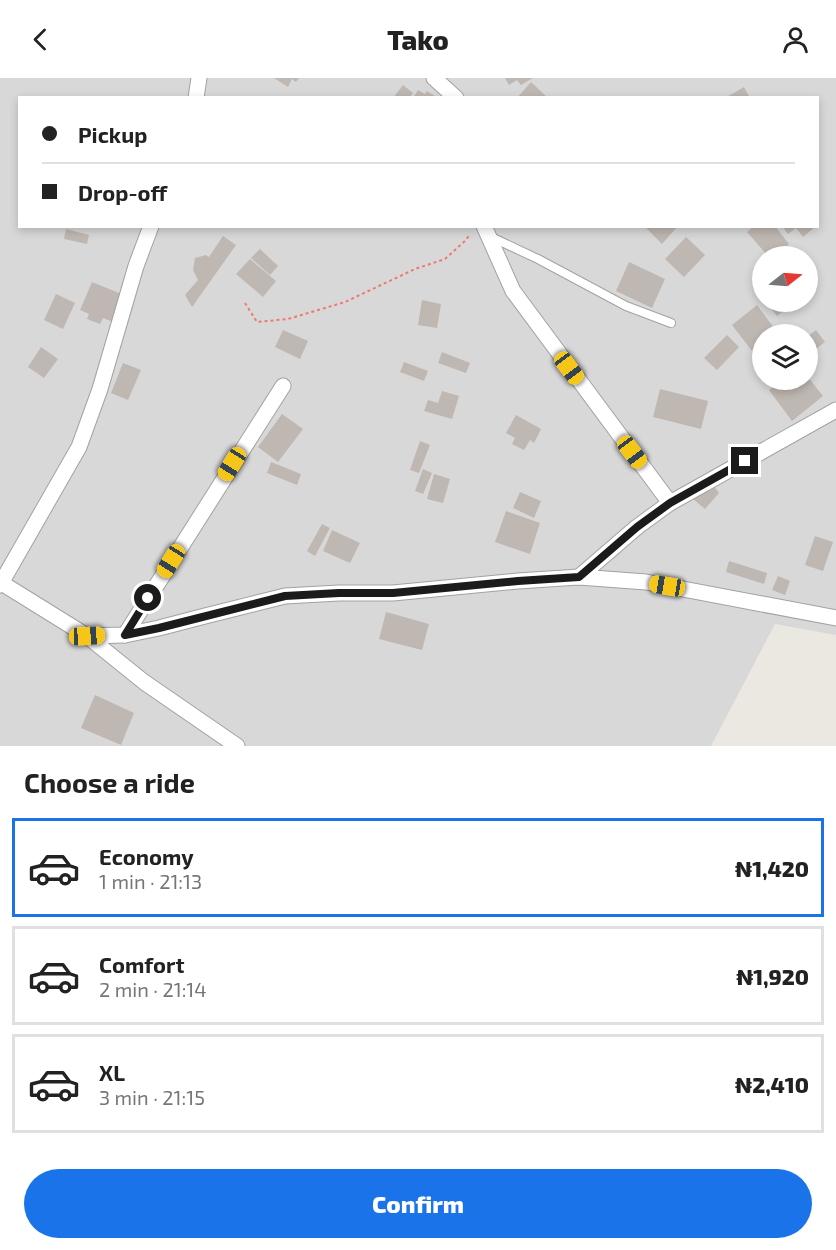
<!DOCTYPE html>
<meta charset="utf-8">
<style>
body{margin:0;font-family:"Exo 2",sans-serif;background:#f6f6f6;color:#222;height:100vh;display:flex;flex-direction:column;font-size:22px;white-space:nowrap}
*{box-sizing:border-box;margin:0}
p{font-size:20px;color:#767676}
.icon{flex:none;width:33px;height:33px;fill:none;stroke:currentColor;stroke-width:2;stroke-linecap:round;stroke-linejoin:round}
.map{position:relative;height:668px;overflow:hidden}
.sheet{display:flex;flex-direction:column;background:#fff;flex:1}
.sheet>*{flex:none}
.top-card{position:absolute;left:18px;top:18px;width:801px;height:132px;border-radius:0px;box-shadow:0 3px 9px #0003;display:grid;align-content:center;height:132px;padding:0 24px;background:#fff}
.needle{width:39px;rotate:73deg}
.controls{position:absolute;left:752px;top:168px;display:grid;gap:12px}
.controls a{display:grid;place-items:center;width:66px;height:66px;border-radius:50%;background:#fff;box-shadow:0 3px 9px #0003;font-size:30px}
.end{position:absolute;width:27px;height:27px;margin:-14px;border:8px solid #1b1b1b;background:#fff;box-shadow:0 0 0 3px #fff}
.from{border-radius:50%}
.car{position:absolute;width:18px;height:36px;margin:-18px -9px;border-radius:8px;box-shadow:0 0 4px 2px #0007;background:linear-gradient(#f5c518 24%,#345 0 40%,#f5c518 0 76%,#345 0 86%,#f5c518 0)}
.top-card b{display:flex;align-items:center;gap:21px;height:57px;font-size:22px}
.top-card b+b{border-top:2px solid #e0e0e0}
.top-card i{width:15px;height:15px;background:#222}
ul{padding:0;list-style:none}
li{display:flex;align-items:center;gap:18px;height:99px;margin:0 12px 9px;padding:0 12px;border:3px solid #e0e0e0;border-radius:0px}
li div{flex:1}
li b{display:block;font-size:22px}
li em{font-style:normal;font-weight:800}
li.active{border-color:#1a73e8}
li>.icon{width:54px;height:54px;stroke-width:1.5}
h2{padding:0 24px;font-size:27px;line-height:72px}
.cta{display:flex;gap:12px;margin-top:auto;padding:12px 24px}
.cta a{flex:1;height:69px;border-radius:36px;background:#1a73e8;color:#fff;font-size:24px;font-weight:800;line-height:69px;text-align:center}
header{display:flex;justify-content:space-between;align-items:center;height:78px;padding:0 24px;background:#fff;font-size:27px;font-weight:800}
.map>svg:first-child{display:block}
.residential{fill:#d9d8d8;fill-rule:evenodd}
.building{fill:#bfb7b1}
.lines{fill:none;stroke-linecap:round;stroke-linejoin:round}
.service-casing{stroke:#a2a2a2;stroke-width:10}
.minor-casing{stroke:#a2a2a2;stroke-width:17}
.path{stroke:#ee796f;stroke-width:2;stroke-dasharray:3 3;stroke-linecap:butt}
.service{stroke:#fff;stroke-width:8}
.minor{stroke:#fff;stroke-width:15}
.route{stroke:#1b1b1b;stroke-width:8}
</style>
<header><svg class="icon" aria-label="back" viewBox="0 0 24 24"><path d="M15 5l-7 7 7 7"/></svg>Tako<svg class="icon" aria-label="person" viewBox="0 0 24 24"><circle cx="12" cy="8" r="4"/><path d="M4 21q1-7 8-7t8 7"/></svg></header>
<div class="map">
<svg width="836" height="668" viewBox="0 0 836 668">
<rect width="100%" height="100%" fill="#ebe8e1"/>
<path class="residential" d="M0,0H836V557L775,546L711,668H0ZM20,20H818V148H20ZM762,178H807V224H762ZM762,256H807V302H762Z"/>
<g class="building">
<polygon points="274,0 299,0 296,4 292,1 288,9"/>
<polygon points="505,0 533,0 521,7 517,2 509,7"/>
<polygon points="531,4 548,20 517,20"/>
<polygon points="403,7 413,15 409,20 393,20"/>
<polygon points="744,9 750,20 725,20"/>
<polygon points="418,12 425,16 427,13 438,20 413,20"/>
<polygon points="644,148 678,148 662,166"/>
<polygon points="754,148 775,148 789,166 775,178 768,178 747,154"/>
<polygon points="782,148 816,148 803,159 796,150 788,156"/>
<polygon points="66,151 89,157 87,166 64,161"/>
<polygon points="223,158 236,167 192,229 185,217 198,202 193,192 195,180 206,177 209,179"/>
<polygon points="686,159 705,177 684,199 665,181"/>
<polygon points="260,171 278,188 270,197 251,180"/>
<polygon points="250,181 276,203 263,219 236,196"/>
<polygon points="629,184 665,201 652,230 616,213"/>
<polygon points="807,189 818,202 807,211"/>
<polygon points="92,204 124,217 113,244 103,240 100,246 87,241 89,236 80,232"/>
<polygon points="56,216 75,225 63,251 44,242"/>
<polygon points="422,222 441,226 437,250 418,247"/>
<polygon points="766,224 794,224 777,238"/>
<polygon points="757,227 777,254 774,256 762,256 762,266 752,273 732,247"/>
<polygon points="283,252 308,263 300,281 275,269"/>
<polygon points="816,252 825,264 807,278 807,259"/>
<polygon points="727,257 739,269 717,292 704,280"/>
<polygon points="41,269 58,281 44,300 28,289"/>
<polygon points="442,274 470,285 466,295 438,285"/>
<polygon points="404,284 428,293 424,303 400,294"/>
<polygon points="123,285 141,292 128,322 111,315"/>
<polygon points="807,298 823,318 792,343 769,312 782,302 807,302"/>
<polygon points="660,311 708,323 701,351 653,339"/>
<polygon points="442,313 459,318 452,341 424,333 428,322 438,325"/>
<polygon points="282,336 303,351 278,384 258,369"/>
<polygon points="516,337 541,351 534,365 530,362 524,372 512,366 515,360 506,355"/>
<polygon points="420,363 430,367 419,395 410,392"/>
<polygon points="271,384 301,396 297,407 267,395"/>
<polygon points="423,391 432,395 423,416 415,413"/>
<polygon points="434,396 450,401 443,425 427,421"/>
<polygon points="714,408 719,415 705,431 693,421"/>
<polygon points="520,414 541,423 534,440 513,430"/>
<polygon points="506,433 540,445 530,476 495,464"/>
<polygon points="322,446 330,450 315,478 307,473"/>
<polygon points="332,452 360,465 350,485 323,473"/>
<polygon points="815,458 833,464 823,493 805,487"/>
<polygon points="729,483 767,495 764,506 726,494"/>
<polygon points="778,498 790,503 785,517 772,512"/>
<polygon points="386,534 429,546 422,572 379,561"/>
<polygon points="95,617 134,635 121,667 81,650"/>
</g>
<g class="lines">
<g class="service-casing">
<polyline id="service" points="489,158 538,181 626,228 671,245"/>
</g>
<g class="minor-casing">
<g id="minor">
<polyline points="434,0 456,20"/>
<polyline points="196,20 199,0"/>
<polyline points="484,148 513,213 670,425"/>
<polyline points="579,499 637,449 670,425 836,332"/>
<polyline points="0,504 87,558 144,604 237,668"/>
<polyline points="0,507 79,369 100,311 136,188 151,148"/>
<polyline points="125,557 283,308"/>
<polyline points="87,558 125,557 159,550 205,538 285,518 339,515 393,515 518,503 579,499 646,504 836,540"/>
</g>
</g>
<polyline class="path" points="245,225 257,244 288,241 345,224 415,191 445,181 466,162 470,156"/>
<use href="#service" class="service"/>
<use href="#minor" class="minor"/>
</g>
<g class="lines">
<polyline class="route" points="148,520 125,557 159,550 285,518 339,515 393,515 518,503 579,499 637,449 670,425 745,383"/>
</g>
</svg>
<div class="controls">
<a><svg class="needle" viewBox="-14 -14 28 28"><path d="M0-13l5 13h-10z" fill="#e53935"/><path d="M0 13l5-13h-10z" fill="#767676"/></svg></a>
<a><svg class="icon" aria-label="layers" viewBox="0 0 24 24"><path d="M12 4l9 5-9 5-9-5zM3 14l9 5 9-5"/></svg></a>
</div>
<i class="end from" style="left:148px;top:520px"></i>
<i class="end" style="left:745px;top:383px"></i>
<i class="car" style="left:569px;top:290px;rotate:143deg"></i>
<i class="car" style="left:632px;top:374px;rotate:143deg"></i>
<i class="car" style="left:232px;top:386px;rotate:212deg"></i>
<i class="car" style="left:171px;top:483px;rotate:212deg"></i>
<i class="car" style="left:667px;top:508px;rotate:280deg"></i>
<i class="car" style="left:87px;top:558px;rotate:87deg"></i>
<div class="top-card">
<b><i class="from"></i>Pickup</b>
<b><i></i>Drop-off</b>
</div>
</div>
<section class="sheet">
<h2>Choose a ride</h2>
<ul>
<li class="active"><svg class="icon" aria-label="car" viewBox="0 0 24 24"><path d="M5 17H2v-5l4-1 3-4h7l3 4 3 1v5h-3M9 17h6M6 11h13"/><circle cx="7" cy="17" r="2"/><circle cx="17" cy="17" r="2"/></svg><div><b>Economy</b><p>1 min · 21:13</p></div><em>₦1,420</em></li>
<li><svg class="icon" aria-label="car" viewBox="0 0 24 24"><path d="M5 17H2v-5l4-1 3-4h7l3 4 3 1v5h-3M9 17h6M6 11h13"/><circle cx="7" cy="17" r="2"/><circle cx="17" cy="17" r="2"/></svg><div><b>Comfort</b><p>2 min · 21:14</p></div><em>₦1,920</em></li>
<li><svg class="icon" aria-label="car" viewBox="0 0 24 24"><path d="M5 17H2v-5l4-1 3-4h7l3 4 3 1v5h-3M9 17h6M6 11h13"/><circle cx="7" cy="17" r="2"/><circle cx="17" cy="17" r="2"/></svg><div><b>XL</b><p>3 min · 21:15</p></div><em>₦2,410</em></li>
</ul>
<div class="cta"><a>Confirm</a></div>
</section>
